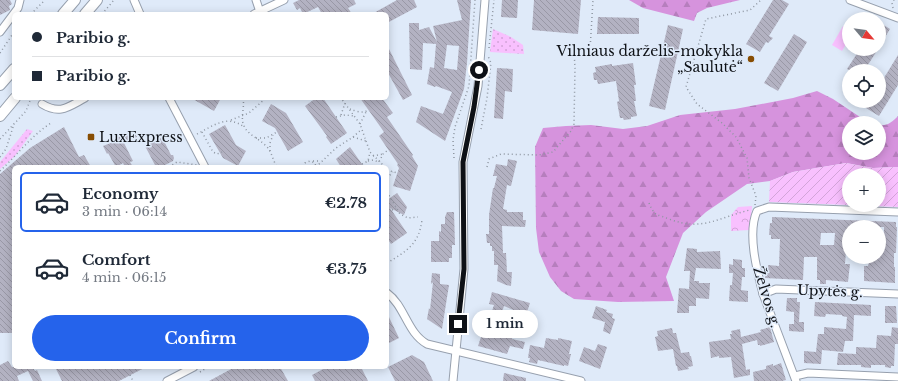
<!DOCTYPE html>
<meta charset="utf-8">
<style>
body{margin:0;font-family:"Libre Baskerville",serif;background:#f6f6f7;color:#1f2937;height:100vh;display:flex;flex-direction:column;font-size:15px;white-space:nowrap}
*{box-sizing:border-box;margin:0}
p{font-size:13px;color:#747a83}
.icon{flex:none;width:22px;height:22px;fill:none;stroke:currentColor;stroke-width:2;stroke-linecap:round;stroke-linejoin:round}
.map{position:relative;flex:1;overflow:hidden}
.drawer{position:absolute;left:12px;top:165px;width:377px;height:204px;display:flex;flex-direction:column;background:#fff;border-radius:6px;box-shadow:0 2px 10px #0003}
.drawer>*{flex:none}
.banner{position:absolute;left:12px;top:12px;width:377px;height:88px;border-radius:6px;box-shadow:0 2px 10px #0003;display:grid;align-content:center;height:88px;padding:0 20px;background:#fff}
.needle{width:26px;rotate:119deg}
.buttons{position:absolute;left:842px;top:12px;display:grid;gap:8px}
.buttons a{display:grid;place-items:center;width:44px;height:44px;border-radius:50%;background:#fff;box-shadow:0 2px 10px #0003;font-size:20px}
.end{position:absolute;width:18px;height:18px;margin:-9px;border:5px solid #0e1116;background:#fff;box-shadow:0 0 0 2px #fff}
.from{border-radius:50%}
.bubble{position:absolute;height:28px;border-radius:14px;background:#fff;box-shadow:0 2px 10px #0003;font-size:13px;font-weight:800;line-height:28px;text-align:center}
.banner b{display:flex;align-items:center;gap:14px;height:38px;font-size:15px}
.banner b+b{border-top:1px solid #e0e1e3}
.banner i{width:10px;height:10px;background:#1f2937}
ul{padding:7px 0 0;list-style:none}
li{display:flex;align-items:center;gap:12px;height:60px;margin:0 8px 6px;padding:0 12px;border:2px solid transparent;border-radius:6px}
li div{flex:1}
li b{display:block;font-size:15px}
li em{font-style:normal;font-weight:800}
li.selected{border-color:#2563eb}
li>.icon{width:36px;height:36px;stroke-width:1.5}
.button{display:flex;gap:8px;margin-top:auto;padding:8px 20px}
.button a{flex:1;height:46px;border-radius:24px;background:#2563eb;color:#fff;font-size:16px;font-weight:800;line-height:46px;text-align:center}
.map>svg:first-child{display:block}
.grass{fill:url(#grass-dots)}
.forest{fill:url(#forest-firs)}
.park{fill:url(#park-crowns)}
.garden{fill:url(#garden-furrows)}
.pitch{fill:#f8c0fe}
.building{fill:url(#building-back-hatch);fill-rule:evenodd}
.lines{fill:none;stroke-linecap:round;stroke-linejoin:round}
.minor-casing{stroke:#97a0ae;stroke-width:9}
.primary-casing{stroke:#97a0ae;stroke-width:12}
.path{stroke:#8e96a1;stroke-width:1.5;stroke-dasharray:1 3;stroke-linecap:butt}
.minor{stroke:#fff;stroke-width:7}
.primary{stroke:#fff;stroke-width:10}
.route{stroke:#0e1116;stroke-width:5}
.poi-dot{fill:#874d03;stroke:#dfeaf9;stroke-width:1.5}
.labels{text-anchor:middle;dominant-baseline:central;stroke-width:3;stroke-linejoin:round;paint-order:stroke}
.poi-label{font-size:14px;fill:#0e1116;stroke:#dfeaf9;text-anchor:end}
.street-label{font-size:14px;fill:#0e1116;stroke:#dfeaf9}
</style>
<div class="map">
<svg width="898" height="381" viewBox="0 0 898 381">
<defs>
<pattern id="grass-dots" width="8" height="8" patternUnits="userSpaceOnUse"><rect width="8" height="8" fill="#f8c0fe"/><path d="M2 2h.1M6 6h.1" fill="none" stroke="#d3a4d9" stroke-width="1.8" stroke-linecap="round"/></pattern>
<pattern id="forest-firs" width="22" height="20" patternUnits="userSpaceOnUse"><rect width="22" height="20" fill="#d693dd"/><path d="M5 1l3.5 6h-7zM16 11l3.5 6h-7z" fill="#b67ebd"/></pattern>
<pattern id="park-crowns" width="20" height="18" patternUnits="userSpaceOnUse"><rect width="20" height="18" fill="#f8c0fe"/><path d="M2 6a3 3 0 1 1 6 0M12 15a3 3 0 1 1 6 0" fill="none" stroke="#d3a4d9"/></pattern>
<pattern id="garden-furrows" width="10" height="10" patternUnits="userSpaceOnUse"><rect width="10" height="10" fill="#f8c0fe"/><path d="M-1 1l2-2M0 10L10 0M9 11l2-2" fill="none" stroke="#d3a4d9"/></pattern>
<pattern id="building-back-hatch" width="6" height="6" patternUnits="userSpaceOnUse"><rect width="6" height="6" fill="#b3b2c2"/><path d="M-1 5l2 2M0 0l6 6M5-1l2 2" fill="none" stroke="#9998a6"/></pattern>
</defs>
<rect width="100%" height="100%" fill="#dfeaf9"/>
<g class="grass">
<polygon points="493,29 511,37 523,45 524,54 490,52"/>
<polygon points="27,129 33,131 15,156 0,169 0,162"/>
</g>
<g class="forest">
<polygon points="629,0 740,0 707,8 697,13 694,21 643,8"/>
<path d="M817,91L833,99L869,123H849V153H879V125C888,126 892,122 898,116V167L873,168L846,163L793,172L770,181L747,184L706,212L683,233L666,277L674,301L618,302L574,299L561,291L550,277L539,252L536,228L535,147L543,128L566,126L591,125L623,129L647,126L680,115L735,109L793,98Z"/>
</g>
<polygon class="park" points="752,206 750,230 731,231 731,215 738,207"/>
<polygon class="garden" points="846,163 873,168 898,167 898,207 849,205 879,205 879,175 849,175 849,205 769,202 770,181 793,172"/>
<polygon class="pitch" points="843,26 849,30 849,39 842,51 832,45"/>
<g class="building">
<polygon points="0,0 10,0 12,4 9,6 10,10 0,15"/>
<polygon points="299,0 354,0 356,4 348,8 352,14 322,14 318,7 303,14 300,8 297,10 293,3"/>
<polygon points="397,0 414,0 417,7 387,23 387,14 372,14"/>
<path d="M457,0H471L467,63L464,89L445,141L416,122L421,106L443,114L452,92L436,86L435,87L427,84L430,67L434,68L436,44L423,43L422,70L410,69L409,23H419V30L429,27L437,42L433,26L462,20ZM447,45L459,46L457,70L444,68Z"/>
<polygon points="502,0 518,0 517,18 501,17"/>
<polygon points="534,0 581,0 578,34 532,30"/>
<polygon points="773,0 782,0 789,4 769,36 773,38 768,43 766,42 760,52 746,44"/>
<polygon points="598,17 639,18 639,34 597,34"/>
<polygon points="879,22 890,29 879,47"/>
<polygon points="668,25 683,29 665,110 649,106"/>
<polygon points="794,34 807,42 778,91 764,83"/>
<polygon points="387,45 412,95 403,100 387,71"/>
<polygon points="860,49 878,49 864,71 851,71 847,69"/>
<polygon points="898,55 898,85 879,116 866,108 870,101 879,101 879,86"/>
<polygon points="633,63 636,85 634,85 636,101 634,101 637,116 631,117 631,119 624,120 623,118 620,118 617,102 619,101 616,81 598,84 597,80 594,80 593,73 596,72 595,67 612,64 612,66"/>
<polygon points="497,68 513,69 512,92 505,91 503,119 494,118"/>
<polygon points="191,98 221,98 214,111"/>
<polygon points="316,98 323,98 347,133 331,144 326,137 327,136 305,106"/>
<polygon points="360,98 382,98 393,113 387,117 413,155 412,156 418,166 410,191 393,186 399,168 397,165 398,164 379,136 384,132"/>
<polygon points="271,104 286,113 303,142 288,151 275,128 262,121"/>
<polygon points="225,125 236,145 246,151 238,166 223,158 209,134"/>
<polygon points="64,127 79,157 84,155 91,167 14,167 14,333 0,333 0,174 30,148"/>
<polygon points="133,130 137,137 124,143 133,161 130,162 133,167 125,167 123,163 116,167 108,153 107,154 103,146 113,142 112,140"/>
<polygon points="161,138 164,138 165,143 171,155 173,155 174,158 173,161 161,167 156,167 145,146"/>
<polygon points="350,147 364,167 341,167 336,159"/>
<polygon points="508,159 517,161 511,186 507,185 503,209 507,210 507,212 523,212 523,220 526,220 525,227 502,226 503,253 506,253 507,272 512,272 511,286 506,285 497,281 498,265 494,265 494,251 492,251 492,246 490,246 490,243 487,243 486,234 489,234 489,215 493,188 494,188 497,176 493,176 496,164 507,166"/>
<polygon points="397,193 407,207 404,215 390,208 407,233 391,244 387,238 387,200"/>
<polygon points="447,212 454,212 455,245 452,245 452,258 449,258 449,262 431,262 431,241 439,241 439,231 441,232 441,224 445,224 445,217"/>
<path d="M772,217L896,222V227H897L896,253H894V267H895V283L864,281V266H868L870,257H879V243H884V227H849V244H848L847,251H846L845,264H850L848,282L826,280V284H820V280H817V257H804L803,280L765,278L766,271H768V265L779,266L780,239H771V235H769L770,223H772ZM821,233H835L834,245H820Z"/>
<polygon points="687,248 697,249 697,252 720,251 721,269 696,268 694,281 699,281 699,283 710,283 709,299 696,298 696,306 689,306 689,313 677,313 679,288 689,289 690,271 684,271"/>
<polygon points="733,259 742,260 742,268 745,268 745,277 742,277 741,290 748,291 748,302 729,301 730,285 732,285 733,273 729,273 729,264 733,265"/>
<polygon points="432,273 440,274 440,284 449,285 442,329 427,319 429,308 430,310 433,282 431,284"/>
<polygon points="492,292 530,303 526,315 504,306 496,329 513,333 512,339 525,342 523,349 510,346 507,354 478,346 483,331 485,332 494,305 489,304"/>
<polygon points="787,298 797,298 797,302 800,302 799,322 804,322 804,332 789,331 789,324 794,324 794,312 786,311"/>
<polygon points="815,302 871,305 871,316 854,315 853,341 845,341 843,352 822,350 821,364 804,363 804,351 816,352 818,334 824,334 824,327 846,329 847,317 842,316 842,315 826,314 825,317 814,316"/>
<polygon points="596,306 607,310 606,312 613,314 612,318 615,319 610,334 603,331 605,322 592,318"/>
<polygon points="885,306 896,306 897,323 885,323"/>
<polygon points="387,313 399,338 387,344"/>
<polygon points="770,327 774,342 760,346 760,345 758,345 757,340 742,344 746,370 750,369 750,375 734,378 731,357 719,358 719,356 711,358 709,342 731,339 730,334 732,334 731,331 740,329 741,337 761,332 760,330"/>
<polygon points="892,327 898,328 898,344 895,344 894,366 891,366 891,368 885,367 885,365 871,365 871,368 861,367 861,365 837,365 838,353 856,354 856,347 876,348 877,335 891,336"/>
<polygon points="672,328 673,333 676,333 681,353 689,352 690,356 691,356 693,366 688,367 689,369 678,371 677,366 676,366 673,349 658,351 655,337 658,336 657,331"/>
<polygon points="546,338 558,340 558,338 572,341 569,354 571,354 568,366 564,365 564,366 538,360 537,364 529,362 530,358 528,358 530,345 544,348"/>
<polygon points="598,344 607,347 600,369 579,361 584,347 595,351"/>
<polygon points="412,355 424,362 433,381 395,381 388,367"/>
<polygon points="8,361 12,367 35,367 33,368 35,371 37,370 42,381 33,381 28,371 17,376 19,381 0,381 0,365"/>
<polygon points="781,363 786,380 782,381 754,381 753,372 766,369 766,366 773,364 773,366"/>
<polygon points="55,367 146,367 119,381 62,381"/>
<polygon points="235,367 280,367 288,381 209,381"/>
<polygon points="327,367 361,367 368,381 315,381 312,375"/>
<polygon points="504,373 526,378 526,381 503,381"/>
</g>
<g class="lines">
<g class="minor-casing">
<g id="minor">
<polyline points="134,0 140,14"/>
<polyline points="256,0 260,12"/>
<polyline points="850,0 898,18"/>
<polyline points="254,14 284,0"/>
<polyline points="0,32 18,8 20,0"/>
<polyline points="169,98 205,167"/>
<path d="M42,104C60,115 68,107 85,98"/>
<path d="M387,293C405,306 407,333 427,344L581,381"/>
<polyline points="763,294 776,289 898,294"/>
<polyline points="795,376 808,373 898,377"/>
<polyline points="167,381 194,367"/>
<polyline points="453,381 464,269 463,162 478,86 485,0"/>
<path d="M796,381L763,294C757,271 747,233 757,211L769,207L898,212"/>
</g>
</g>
<g class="primary-casing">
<g id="primary">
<polyline points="63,14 75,0"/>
<polyline points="85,14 97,0"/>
<polyline points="0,85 14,69"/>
<polyline points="0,116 15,98"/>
</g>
</g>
<g class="path">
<polyline points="893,8 892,3 894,0"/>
<polyline points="31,14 45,0"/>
<polyline points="102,14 114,0"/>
<polyline points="489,48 494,0"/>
<polyline points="590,50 593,0"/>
<polyline points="0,53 14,32"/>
<path d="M243,98C245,107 240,118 244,126C248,135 258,138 265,145C272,151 272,159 277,167"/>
<path d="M350,109C355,111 363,114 368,110"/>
<polyline points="341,115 345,103"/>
<polyline points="336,117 345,115 355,116"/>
<polyline points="231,120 249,113 266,98"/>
<polyline points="360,124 366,112"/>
<polyline points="481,129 487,98 491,63 488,56"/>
<polyline points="202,132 213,152 217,154 222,152"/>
<path d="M197,134C213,126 227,114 244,127"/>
<polyline points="353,137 362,129"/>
<polyline points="256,138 266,138 277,132"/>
<polyline points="0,139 26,111 31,98"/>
<polyline points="366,141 370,152 385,167"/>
<polyline points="270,151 270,143 273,135"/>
<polyline points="373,156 383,154"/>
<polyline points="0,157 6,149 14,124"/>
<polyline points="454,158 453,140 455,127 469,86 475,0"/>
<polyline points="313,161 321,161"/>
<polyline points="368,161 373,160 379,162 383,154 388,150"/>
<polyline points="362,164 368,161 370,152"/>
<polyline points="169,167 177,162 197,165"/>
<polyline points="304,167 305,163 310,161 315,163 316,167"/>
<polyline points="316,167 336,148 353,137 366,141 360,124 341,98"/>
<polyline points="487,167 489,159 501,154 539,155 553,152 571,131 574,124 575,68 574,50"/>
<polyline points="387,170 397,173"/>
<path d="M0,171C17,155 31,136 51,123"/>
<polyline points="387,178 393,172"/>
<polyline points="387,192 400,214 408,218 418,217"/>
<path d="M649,203C655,217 657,214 669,219C703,232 719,217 750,210"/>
<polyline points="755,205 756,196 749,178 747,158 736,137 722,123 697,104 686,87 706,19 750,10 761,0"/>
<polyline points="392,210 396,208"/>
<path d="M387,263C407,251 419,244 422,220"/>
<polyline points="200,372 208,367"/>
<polyline points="130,375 133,381"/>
</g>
<use href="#minor" class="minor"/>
<use href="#primary" class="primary"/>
</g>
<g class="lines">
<polyline class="route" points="458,324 464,269 463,162 474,107 479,70"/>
</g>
<g class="poi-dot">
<circle cx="751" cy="59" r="4"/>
<rect x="87" y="133" width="8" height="8" rx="2"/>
</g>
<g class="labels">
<g class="poi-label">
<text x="743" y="51">Vilniaus darželis-mokykla<tspan x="743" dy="16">„Saulutė“</tspan></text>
<text x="99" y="137" text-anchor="start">LuxExpress</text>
</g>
<g class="street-label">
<text transform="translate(830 291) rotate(2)">Upytės g.</text>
<text transform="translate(767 297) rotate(73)">Želvos g.</text>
</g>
</g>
</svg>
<div class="buttons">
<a><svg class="needle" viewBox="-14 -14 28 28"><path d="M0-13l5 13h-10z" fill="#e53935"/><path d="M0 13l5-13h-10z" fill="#747a83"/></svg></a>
<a><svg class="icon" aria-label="locate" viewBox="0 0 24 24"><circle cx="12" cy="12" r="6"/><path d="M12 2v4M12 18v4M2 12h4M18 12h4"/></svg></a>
<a><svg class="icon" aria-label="layers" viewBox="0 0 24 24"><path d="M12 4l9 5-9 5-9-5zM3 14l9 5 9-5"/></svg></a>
<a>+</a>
<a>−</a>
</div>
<i class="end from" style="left:479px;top:70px"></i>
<i class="end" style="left:458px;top:324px"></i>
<div class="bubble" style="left:472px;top:310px;width:66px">1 min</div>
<div class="banner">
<b><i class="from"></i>Paribio g.</b>
<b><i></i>Paribio g.</b>
</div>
<section class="drawer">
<ul>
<li class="selected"><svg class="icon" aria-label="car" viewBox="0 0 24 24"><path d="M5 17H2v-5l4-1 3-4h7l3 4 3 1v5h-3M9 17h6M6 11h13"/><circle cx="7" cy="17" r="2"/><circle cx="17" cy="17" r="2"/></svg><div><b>Economy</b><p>3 min · 06:14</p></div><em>€2.78</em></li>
<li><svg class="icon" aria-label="car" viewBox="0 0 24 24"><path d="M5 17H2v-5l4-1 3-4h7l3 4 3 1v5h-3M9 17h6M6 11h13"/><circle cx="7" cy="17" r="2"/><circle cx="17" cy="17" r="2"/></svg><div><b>Comfort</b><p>4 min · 06:15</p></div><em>€3.75</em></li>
</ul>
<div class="button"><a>Confirm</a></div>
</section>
</div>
